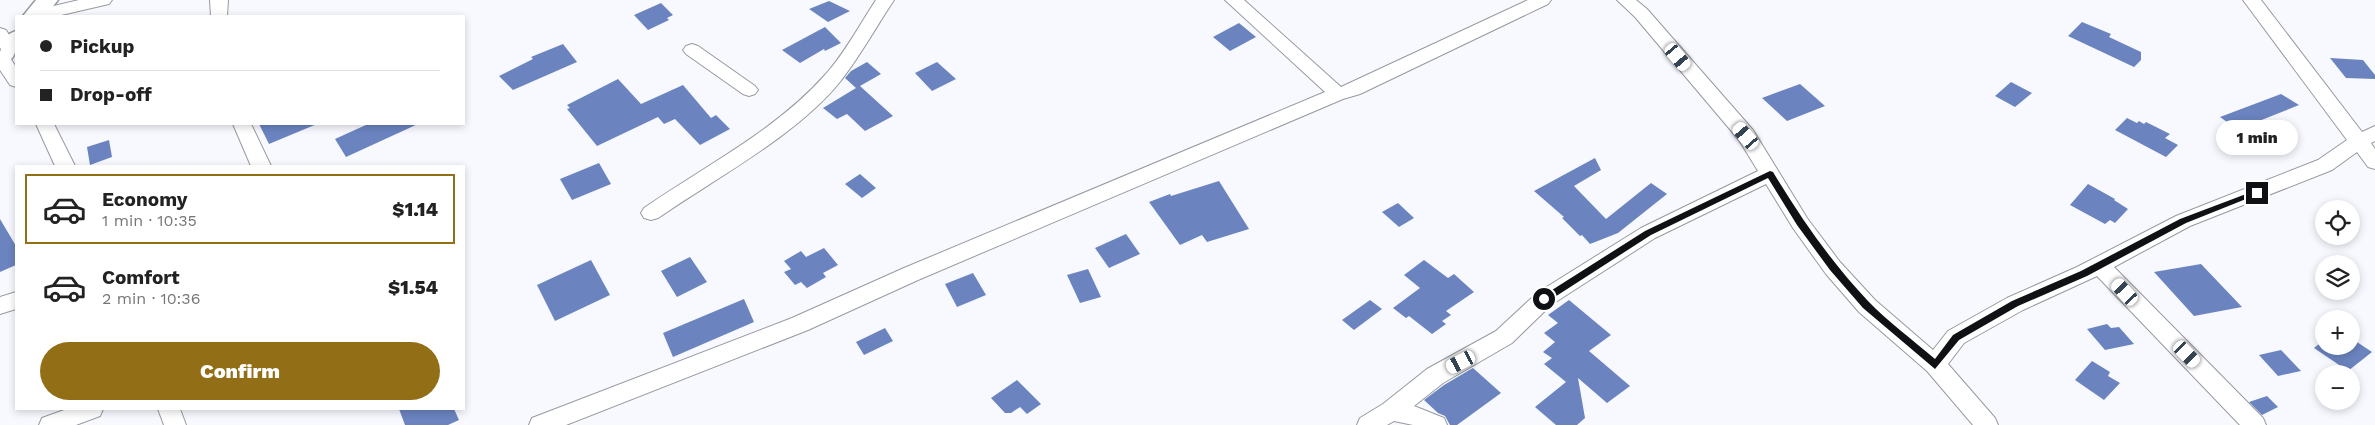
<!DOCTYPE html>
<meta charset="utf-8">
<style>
body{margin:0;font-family:"Work Sans",sans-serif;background:#f2f2f2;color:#222;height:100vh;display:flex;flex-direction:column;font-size:19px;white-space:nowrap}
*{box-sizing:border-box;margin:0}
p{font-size:16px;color:#767676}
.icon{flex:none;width:28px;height:28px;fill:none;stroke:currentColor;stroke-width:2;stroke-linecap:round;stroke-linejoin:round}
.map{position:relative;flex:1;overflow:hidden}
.sheet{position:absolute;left:15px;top:165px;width:450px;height:245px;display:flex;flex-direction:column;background:#fff;border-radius:0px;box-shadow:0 2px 8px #0003}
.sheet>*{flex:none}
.hud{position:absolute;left:15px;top:15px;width:450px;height:110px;border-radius:0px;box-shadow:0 2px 8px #0003;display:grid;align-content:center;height:110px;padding:0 25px;background:#fff}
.tools{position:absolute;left:2315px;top:200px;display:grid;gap:10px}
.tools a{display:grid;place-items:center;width:45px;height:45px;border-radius:50%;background:#fff;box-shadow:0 2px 8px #0003;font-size:25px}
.end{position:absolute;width:22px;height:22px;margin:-11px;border:6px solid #101114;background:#fff;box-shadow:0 0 0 2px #fff}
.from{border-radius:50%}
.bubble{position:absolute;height:35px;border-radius:18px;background:#fff;box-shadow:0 2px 8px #0003;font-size:16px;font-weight:800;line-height:35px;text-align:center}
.car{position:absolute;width:15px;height:30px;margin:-15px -8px;border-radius:6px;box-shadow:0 0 4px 1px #0007;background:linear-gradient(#fff 24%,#345 0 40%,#fff 0 76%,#345 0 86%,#fff 0)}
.hud b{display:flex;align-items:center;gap:18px;height:48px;font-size:19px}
.hud b+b{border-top:1px solid #e0e0e0}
.hud i{width:12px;height:12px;background:#222}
ul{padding:9px 0 0;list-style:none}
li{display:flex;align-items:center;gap:15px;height:70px;margin:0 10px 8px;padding:0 15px;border:2px solid transparent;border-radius:0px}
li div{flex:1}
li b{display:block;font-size:19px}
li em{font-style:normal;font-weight:800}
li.selected{border-color:#926f16}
li>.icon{width:45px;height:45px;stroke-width:1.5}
.button{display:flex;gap:10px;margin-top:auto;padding:10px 25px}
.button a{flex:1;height:58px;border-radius:30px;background:#926f16;color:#fff;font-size:20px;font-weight:800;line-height:58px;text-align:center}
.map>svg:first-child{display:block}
.building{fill:#6b84c0}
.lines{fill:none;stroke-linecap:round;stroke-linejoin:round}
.minor-casing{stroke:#969aa1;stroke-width:2}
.tertiary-casing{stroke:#969aa1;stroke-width:3}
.minor{fill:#fff;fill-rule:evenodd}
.tertiary{fill:#fff;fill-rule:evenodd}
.route{fill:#101114}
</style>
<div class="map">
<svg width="2375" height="425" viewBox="0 0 2375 425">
<rect width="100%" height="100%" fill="#f7f9fe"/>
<g class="building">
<polygon points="829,1 850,11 828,22 809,9"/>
<polygon points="661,3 673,15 667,18 669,20 648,30 634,15"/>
<polygon points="2082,22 2111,34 2109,37 2141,52 2141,60 2134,67 2068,36"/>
<polygon points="1239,23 1256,37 1230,51 1213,37"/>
<polygon points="825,27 841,43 825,51 824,49 800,63 782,50"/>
<polygon points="563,44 577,62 513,90 499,76 533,59 531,57"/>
<polygon points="2330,58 2363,60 2375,75 2375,79 2346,78"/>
<polygon points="867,62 881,74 860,86 893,116 865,131 847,114 837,119 823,108 856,88 845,78 851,71"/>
<polygon points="937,62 956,79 932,91 915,73"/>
<polygon points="618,79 641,104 683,85 711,118 716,115 730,129 700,145 675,119 664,124 658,117 597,146 567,109 570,108 567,105"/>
<polygon points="2011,82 2032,93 2015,107 1995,96"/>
<polygon points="1800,84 1825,106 1787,121 1762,98"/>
<polygon points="2281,94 2299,105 2259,121 2277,133 2255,142 2220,117"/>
<polygon points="2127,118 2137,123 2139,121 2144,124 2146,122 2170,134 2165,138 2178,145 2166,157 2115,130"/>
<polygon points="259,124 317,124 269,144"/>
<polygon points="368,124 418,124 346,157 335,139"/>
<polygon points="109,140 112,157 90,165 87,147"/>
<polygon points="1595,158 1601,170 1574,186 1606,219 1651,183 1667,194 1618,233 1590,244 1582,235 1580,236 1562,218 1564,217 1534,191"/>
<polygon points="599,163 611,184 572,200 560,179"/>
<polygon points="860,174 876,188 862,198 845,184"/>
<polygon points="1219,181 1249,229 1207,242 1202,235 1180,245 1149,202 1170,194 1171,196"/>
<polygon points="2088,184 2115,199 2114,200 2128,209 2115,223 2110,220 2105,224 2070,205"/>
<polygon points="1398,203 1414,218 1399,227 1382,212"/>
<polygon points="0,219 16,246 16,265 0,272"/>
<polygon points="1126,234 1140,254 1109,268 1095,248"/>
<polygon points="824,248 838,265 823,273 826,277 807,288 801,282 795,285 784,272 791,269 784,261 801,251 806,257"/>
<polygon points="690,257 707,282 677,297 661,271"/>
<polygon points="591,260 610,295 555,321 537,285"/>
<polygon points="1424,260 1448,278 1454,274 1474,292 1446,311 1451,315 1442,321 1446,324 1432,334 1409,316 1406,318 1393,308 1420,288 1404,275"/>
<polygon points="2201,264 2242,307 2194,316 2154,272"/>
<polygon points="1088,269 1101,297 1080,303 1067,275"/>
<polygon points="973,273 986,295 957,307 945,284"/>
<polygon points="744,299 754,322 673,357 663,333"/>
<polygon points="1370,300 1382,309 1354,330 1342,320"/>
<polygon points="1569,300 1611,335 1589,351 1630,386 1607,403 1578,378 1585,418 1577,425 1556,425 1535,407 1566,382 1544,364 1552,358 1543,352 1555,342 1544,333 1558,323 1548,315"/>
<polygon points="2107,324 2111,328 2119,327 2134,344 2105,350 2087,329"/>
<polygon points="885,328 893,341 864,355 856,342"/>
<polygon points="2351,338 2372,352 2348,371 2314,348 2324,340 2324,346 2351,346"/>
<polygon points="2281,350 2301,371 2278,376 2259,355"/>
<polygon points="2092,361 2110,372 2108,376 2120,383 2104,400 2075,380"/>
<polygon points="1473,368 1501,393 1457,425 1450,425 1445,416 1438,413 1424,400 1444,385"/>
<polygon points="1017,380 1041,404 1027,414 1020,407 1011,413 1005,413 991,398"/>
<polygon points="2267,396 2278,407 2262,415 2249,402"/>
<polygon points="399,409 454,409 459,420 448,425 405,425"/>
</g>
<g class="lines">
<g class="minor-casing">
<g id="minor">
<polygon points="79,0 112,0 109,4 57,16 25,16 28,12"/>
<polygon points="210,0 228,0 227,16 211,16"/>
<path d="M876,0H894C876,27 859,58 839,83C796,136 714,179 658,218L651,220L644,218L641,213L644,208C705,166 775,131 825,75C845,53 860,24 876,0Z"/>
<polygon points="1225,0 1244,0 1341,87 1528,0 1551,0 1548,4 1360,94 1343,99 918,280 808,330 566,425 529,425 532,418 792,318 904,268 1325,92"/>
<polygon points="1617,0 1636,0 1647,9 1753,130 1807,218 1840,262 1875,300 1933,350 1948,331 2007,298 2077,267 2176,216 2318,160 2347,140 2243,0 2261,0 2362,132 2375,126 2375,141 2371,143 2375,149 2375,169 2368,167 2357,152 2332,170 2190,226 2114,267 2263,418 2266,425 2240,425 2097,276 2023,310 1964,343 1948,364 1995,418 1998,425 1973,425 1927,371 1859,312 1826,274 1793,228 1766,184 1655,238 1551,305 1512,343 1443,383 1414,406 1444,418 1447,425 1413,425 1394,421 1387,425 1357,425 1360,418 1383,404 1427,369 1496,331 1537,293 1641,228 1758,171 1739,140 1635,17"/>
<polygon points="0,28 6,30 16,46 14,51 8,53 0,48"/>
<polygon points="692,44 698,46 755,86 758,90 755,94 749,96 743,94 686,54 683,50 686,46"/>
<polygon points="0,51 7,53 16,67 16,87 10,85 0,70"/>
<polygon points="36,124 54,124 75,166 55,166"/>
<polygon points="233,124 251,124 271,166 251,166"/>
<polygon points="16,292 16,309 0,314 0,297"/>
<polygon points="67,409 103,409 100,416 76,425 39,425 42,418"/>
<polygon points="158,409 180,409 186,425 164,425"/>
</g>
</g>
<g class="tertiary-casing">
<g id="tertiary">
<polygon points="36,0 58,0 45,16 23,16"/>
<path d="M16,31C17,46 18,61 0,65C0,50 0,36 16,31Z"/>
</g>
</g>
<use href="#minor" class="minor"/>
<use href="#tertiary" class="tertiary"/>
</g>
<path class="route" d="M1770,171L1773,172C1801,218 1831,262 1868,301C1888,322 1913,340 1935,359L1953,335L2012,301L2081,271L2180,219L2254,191L2261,193L2186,223L2087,276L2018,306L1959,340L1935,369L1863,308L1830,270L1797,225L1768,178L1651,235L1547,302H1541V297L1645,231Z"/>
</svg>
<div class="tools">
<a><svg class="icon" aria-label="locate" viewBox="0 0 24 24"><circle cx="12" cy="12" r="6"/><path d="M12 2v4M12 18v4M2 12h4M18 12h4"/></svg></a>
<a><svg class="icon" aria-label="layers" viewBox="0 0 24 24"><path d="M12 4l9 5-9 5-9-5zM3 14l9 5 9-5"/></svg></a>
<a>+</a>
<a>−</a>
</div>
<i class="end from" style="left:1544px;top:299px"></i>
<i class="end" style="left:2257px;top:193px"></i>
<div class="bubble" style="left:2216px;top:120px;width:82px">1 min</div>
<i class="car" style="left:1678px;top:57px;rotate:140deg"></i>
<i class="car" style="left:1746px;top:136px;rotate:319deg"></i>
<i class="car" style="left:2125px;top:292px;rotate:317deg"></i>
<i class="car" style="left:2187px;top:354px;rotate:136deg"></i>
<i class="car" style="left:1461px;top:362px;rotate:243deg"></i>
<div class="hud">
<b><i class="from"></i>Pickup</b>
<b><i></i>Drop-off</b>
</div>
<section class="sheet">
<ul>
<li class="selected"><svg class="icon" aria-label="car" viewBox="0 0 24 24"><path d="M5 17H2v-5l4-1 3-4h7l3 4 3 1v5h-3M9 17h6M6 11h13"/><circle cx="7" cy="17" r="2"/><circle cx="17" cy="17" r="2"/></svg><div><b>Economy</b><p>1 min · 10:35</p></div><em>$1.14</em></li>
<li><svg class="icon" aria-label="car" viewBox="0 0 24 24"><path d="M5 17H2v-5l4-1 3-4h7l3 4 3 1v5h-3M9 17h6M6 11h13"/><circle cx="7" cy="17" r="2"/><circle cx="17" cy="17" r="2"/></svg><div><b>Comfort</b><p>2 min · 10:36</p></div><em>$1.54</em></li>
</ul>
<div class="button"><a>Confirm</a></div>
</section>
</div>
